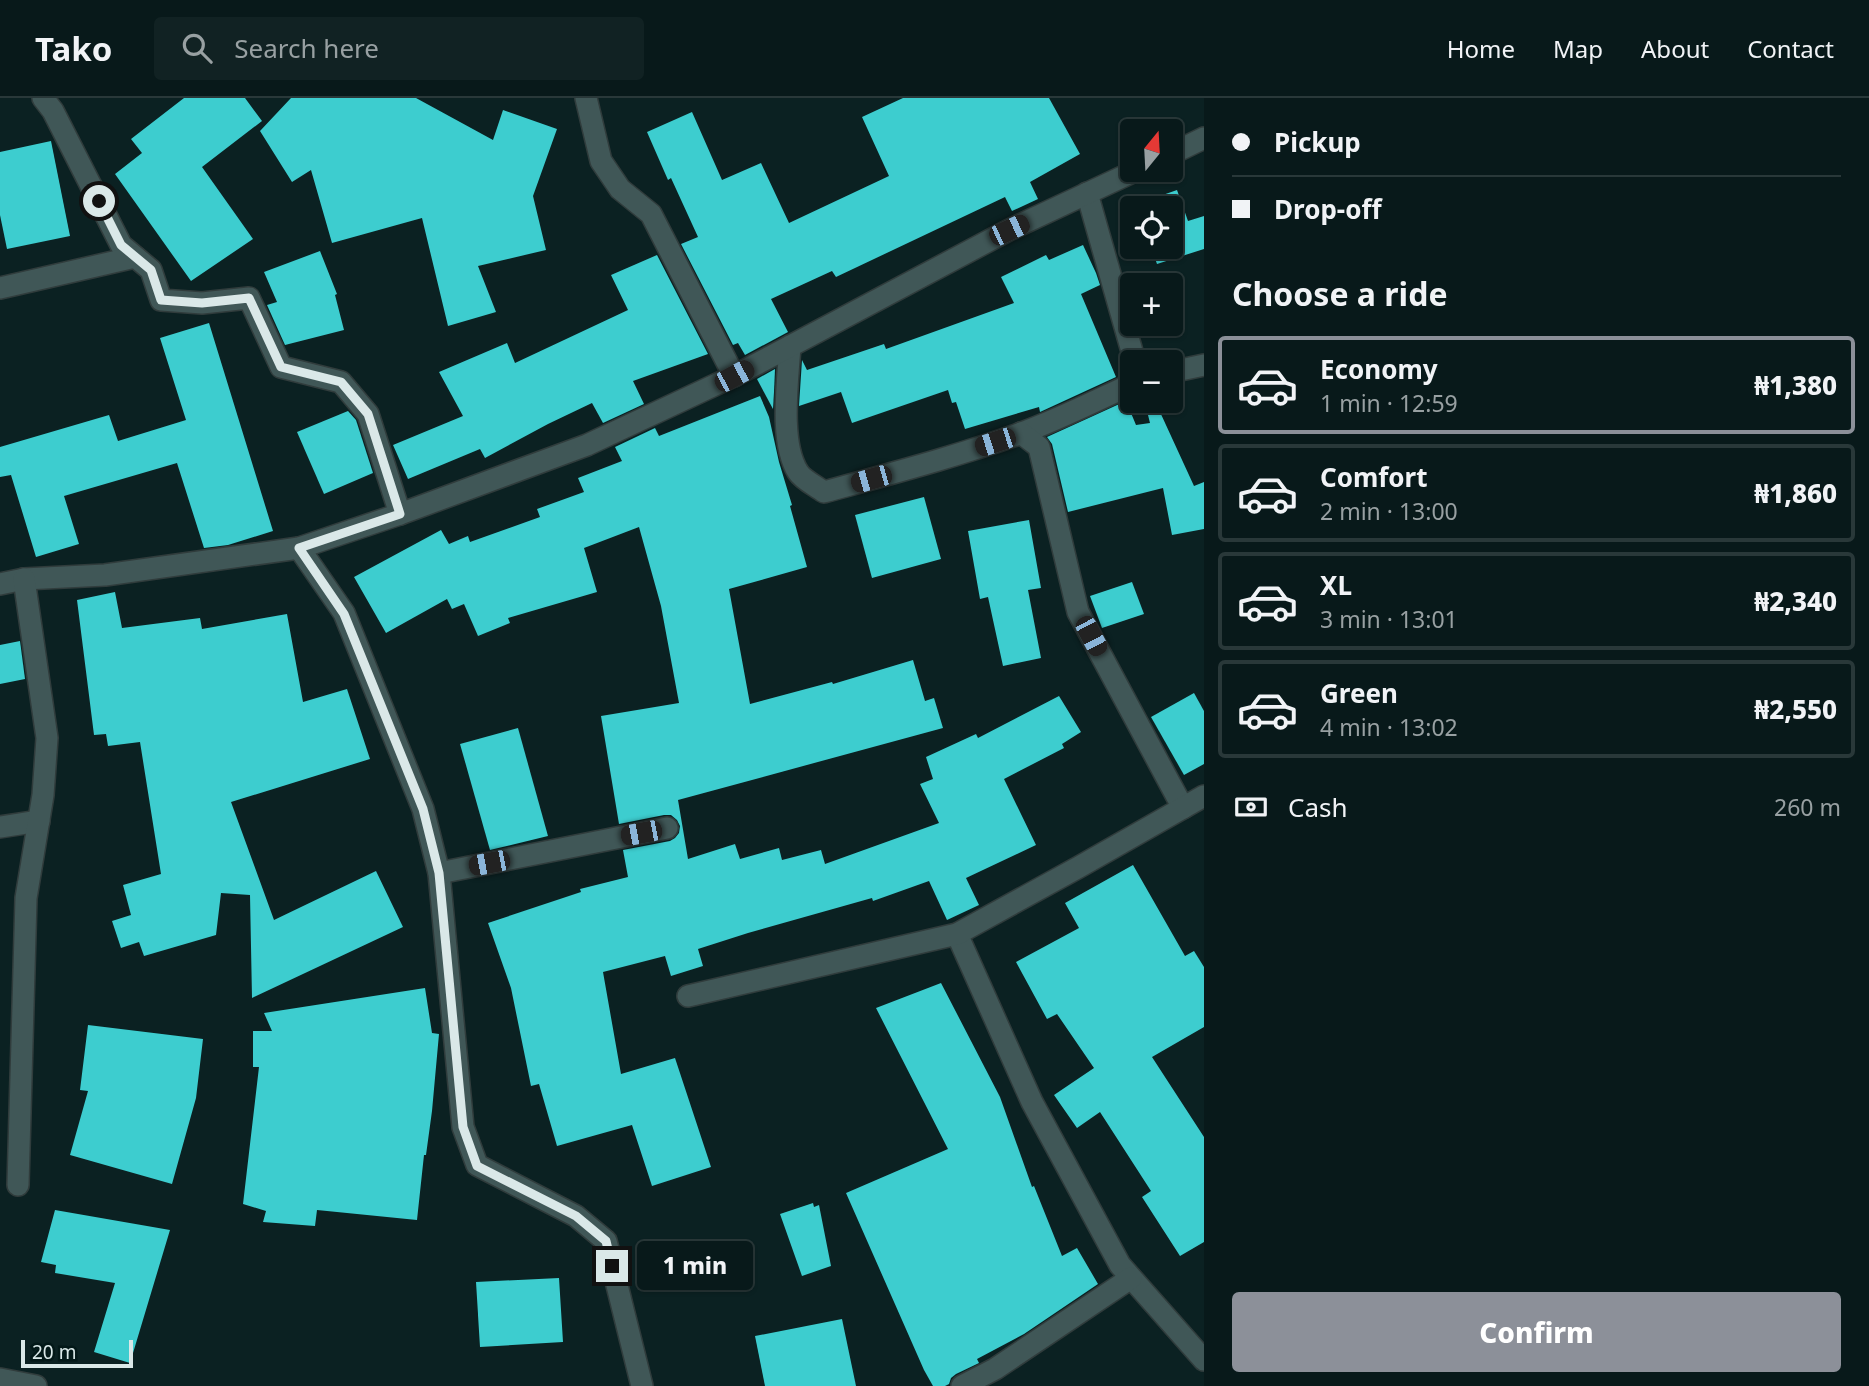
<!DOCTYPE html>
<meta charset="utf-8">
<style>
body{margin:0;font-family:"Noto Sans",sans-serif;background:#112223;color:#f1f3f6;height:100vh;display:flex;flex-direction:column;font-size:26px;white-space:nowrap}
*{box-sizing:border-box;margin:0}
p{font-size:23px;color:#98a0a2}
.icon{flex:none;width:38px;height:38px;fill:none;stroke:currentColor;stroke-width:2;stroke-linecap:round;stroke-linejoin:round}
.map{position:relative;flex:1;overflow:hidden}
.details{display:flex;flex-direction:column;background:#08191a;width:665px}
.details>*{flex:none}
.top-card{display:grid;align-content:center;height:154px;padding:0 28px;background:#08191a}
.needle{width:46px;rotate:18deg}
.fabs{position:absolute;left:1120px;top:21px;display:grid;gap:14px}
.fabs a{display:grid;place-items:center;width:63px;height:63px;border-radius:7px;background:#08191a;box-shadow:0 2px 5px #0004,0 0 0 2px #293839;font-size:35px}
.scale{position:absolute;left:21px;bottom:18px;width:112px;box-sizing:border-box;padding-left:7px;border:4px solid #dae8e8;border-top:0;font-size:19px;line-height:24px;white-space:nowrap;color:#dae8e8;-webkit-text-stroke:5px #031818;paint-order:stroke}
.end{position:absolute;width:32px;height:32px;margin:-16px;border:9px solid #dae8e8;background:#111;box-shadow:0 0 0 4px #111}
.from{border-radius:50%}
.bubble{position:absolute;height:49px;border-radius:7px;background:#08191a;box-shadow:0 2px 5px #0004,0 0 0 2px #293839;font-size:23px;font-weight:800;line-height:49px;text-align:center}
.car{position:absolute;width:21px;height:42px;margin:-21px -10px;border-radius:9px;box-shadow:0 0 5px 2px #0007;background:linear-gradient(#222 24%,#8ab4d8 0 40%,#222 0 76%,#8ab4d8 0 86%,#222 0)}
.top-card b{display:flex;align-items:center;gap:24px;height:66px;font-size:26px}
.top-card b+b{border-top:2px solid #293839}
.top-card i{width:18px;height:18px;background:#f1f3f6}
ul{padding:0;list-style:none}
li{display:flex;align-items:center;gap:21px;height:98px;margin:0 14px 10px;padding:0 14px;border:4px solid #293839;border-radius:7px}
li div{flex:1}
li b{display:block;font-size:26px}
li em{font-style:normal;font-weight:800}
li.on{border-color:#8c9099}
li>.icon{width:63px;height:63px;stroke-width:1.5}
h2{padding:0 28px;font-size:32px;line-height:84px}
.pay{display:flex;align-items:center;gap:18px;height:77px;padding:0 28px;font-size:26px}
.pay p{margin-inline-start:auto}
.button{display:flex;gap:14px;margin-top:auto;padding:14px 28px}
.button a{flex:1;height:80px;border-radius:7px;background:#8c9099;color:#fff;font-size:28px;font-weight:800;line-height:80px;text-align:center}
header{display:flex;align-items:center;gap:42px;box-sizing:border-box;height:98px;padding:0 35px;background:#08191a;border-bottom:2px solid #293839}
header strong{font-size:33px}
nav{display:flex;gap:38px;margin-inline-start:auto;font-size:24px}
.search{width:490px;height:63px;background:#112223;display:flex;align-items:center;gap:18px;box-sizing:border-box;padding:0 24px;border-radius:7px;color:#98a0a2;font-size:26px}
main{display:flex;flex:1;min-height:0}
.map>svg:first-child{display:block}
.building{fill:#3dcdcf}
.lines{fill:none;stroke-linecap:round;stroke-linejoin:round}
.minor-casing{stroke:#303c3c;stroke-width:24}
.minor{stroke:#405757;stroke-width:21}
.route{stroke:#dae8e8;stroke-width:9}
</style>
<header>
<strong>Tako</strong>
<div class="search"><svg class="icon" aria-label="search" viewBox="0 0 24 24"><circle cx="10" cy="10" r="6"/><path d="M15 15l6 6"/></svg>Search here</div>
<nav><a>Home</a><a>Map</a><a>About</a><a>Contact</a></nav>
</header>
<main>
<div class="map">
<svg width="1204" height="1288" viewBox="0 0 1204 1288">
<rect width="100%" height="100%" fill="#0b2122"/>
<g class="building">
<polygon points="184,0 245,0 262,23 202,69 253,141 191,183 115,76 142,55 131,41"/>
<polygon points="291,0 416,0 493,42 503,12 557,31 533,98 546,152 478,168 496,214 448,228 422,120 332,145 311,72 292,84 260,33"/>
<polygon points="903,0 1049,0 1080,56 1030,84 1038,101 1012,113 1005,99 836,179 832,173 771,201 788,234 745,257 738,245 733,247 681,146 698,139 671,80 668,82 647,34 692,14 722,82 761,65 789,125 889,78 862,19"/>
<polygon points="51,43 70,138 7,151 0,117 0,54"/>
<polygon points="1177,92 1188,123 1204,118 1204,151 1157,166 1151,149 1171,149 1171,110 1138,110 1137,106"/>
<polygon points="1083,147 1096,175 1100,187 1081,196 1116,279 1040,314 1039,309 965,331 956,304 952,305 948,292 852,325 841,294 799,308 802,262 807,272 884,246 886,251 1014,205 1001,179 1046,157 1049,162"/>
<polygon points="320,153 337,196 335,197 344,232 285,247 267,207 277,204 264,174"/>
<polygon points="657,157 708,256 633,283 644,306 603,325 592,305 548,326 485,360 480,351 408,381 393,347 463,318 439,274 507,245 515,265 628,212 611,177"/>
<polygon points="209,225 273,433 228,447 204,450 177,365 64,398 79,446 36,459 11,377 0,379 0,349 109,317 118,343 186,322 160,240"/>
<polygon points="775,271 774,294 773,311 757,281"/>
<polygon points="760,298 769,319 779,364 792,407 790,408 807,469 729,491 750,606 832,584 833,586 913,562 925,603 934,600 943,630 678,702 688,761 735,746 740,761 779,750 782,762 821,752 825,766 939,725 920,686 933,681 926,659 976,636 978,640 1059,598 1081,634 1062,646 1064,650 1004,681 1036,747 966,780 979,807 947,822 929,783 873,803 872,800 748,835 698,851 703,868 671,878 665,858 603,874 621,976 675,960 711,1069 652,1088 632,1027 557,1048 539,986 531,988 511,890 488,825 581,794 580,791 628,779 623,752 670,743 675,740 679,735 680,728 677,722 671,717 664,717 619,726 601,618 679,605 661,508 639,429 584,450 597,494 508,520 510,525 478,538 464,506 452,511 447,501 386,535 354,479 441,432 449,446 468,438 470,444 540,419 537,411 584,394 578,380 622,363 615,349 655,330 659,338"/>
<polygon points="1126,303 1136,327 1150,325 1148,317 1160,314 1194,388 1204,384 1204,431 1172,437 1163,390 1068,414 1052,346 1047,339"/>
<polygon points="348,313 356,322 373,375 324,396 297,334"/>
<polygon points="924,399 941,461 872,480 855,417"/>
<polygon points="1029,422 1041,490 1028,492 1041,560 1003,568 988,499 980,501 968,433"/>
<polygon points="1132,484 1144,516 1102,530 1090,498"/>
<polygon points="115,494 122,530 200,520 202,531 287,516 303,604 347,591 370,661 231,704 274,822 376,773 403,829 252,900 250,797 221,795 216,837 144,858 139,844 121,850 112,823 131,817 123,787 161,776 140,644 108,648 106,636 94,637 77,502"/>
<polygon points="20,543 25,581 0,586 0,547"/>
<polygon points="1194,595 1204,613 1204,666 1184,677 1151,619"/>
<polygon points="518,630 548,738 490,752 460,646"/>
<polygon points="1133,767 1185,858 1194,853 1204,869 1204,929 1152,959 1204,1039 1204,1144 1180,1158 1142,1099 1151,1093 1100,1014 1077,1030 1054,997 1094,970 1057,916 1047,921 1016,864 1079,830 1065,805"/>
<polygon points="941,885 1000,999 1032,1089 1034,1088 1062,1158 1077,1150 1098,1186 1024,1236 977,1261 979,1265 956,1276 951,1280 949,1286 945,1288 933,1288 924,1272 846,1095 948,1051 876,910"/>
<polygon points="425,890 432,935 439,936 432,1013 426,1057 424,1057 417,1122 317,1112 315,1128 263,1124 266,1113 243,1106 259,969 253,969 253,933 272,933 264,915"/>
<polygon points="88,927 203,941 196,1000 172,1086 70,1057 88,993 80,992"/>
<polygon points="813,1105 814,1109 819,1107 831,1168 802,1178 780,1116"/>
<polygon points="55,1112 170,1132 130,1265 94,1254 115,1185 55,1175 56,1167 41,1164"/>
<polygon points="559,1180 563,1244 480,1249 476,1184"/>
<polygon points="842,1221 856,1288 765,1288 755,1238"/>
</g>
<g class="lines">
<g class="minor-casing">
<g id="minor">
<polyline points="43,0 53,13 121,147 151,172 161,202 202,205 249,200 281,269 341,284 368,316 400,416"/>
<polyline points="586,0 601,63 620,91 651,116 734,278"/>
<polyline points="1171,56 1204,40"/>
<polyline points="1087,95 1135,264"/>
<polyline points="0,190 135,159"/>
<path d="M790,248C788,282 779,344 798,374C803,382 816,388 824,394C889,376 955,359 1019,336C1058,322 1095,303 1132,286"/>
<polyline points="1171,274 1204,267"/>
<polyline points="1021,335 1039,349 1078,514 1183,710"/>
<polyline points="299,450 344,515 423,711 439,775 463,1029 477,1067 576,1118 606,1143 642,1288"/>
<polyline points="0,486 24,481 105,477 299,450 400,416 587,347 734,278 1009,132 1137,72"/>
<polyline points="0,729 39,723"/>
<polyline points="439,775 667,730"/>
<polyline points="957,836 1032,1004 1120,1167 1204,1262"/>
<polyline points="688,898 957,836 1079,769 1204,698"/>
<polyline points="18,1087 26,800 43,697 47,640 24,481"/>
<polyline points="0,1281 36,1288"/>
<polyline points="962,1288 995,1271 1131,1180"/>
</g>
</g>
<use href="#minor" class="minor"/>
</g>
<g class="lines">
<polyline class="route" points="99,103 121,147 151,172 161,202 202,205 249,200 281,269 341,284 368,316 400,416 299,450 344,516 423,711 439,775 463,1029 477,1068 576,1118 606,1143 612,1168"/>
</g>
</svg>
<div class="fabs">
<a><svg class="needle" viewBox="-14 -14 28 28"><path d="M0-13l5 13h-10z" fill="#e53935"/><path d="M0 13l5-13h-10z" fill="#98a0a2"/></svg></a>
<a><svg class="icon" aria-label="locate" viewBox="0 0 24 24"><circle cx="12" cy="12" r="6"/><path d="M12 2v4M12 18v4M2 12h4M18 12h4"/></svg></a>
<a>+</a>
<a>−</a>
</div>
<div class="scale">20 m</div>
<i class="end from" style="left:99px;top:103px"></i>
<i class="end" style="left:612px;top:1168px"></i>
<div class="bubble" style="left:637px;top:1143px;width:116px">1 min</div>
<i class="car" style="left:1009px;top:132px;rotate:65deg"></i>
<i class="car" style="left:734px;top:278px;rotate:62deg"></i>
<i class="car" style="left:995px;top:344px;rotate:252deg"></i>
<i class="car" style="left:871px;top:381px;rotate:254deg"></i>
<i class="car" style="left:1091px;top:538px;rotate:152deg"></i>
<i class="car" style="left:641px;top:735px;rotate:259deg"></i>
<i class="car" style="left:489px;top:765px;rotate:259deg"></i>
</div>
<section class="details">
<div class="top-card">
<b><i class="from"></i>Pickup</b>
<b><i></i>Drop-off</b>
</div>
<h2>Choose a ride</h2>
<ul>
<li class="on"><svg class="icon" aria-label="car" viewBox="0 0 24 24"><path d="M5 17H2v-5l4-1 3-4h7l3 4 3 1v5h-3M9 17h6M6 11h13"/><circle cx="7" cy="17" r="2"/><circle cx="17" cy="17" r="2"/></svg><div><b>Economy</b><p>1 min · 12:59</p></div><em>₦1,380</em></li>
<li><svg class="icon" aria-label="car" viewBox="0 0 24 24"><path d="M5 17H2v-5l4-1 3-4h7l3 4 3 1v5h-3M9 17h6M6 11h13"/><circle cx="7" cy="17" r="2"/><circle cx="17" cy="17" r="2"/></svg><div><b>Comfort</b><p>2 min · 13:00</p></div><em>₦1,860</em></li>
<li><svg class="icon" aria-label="car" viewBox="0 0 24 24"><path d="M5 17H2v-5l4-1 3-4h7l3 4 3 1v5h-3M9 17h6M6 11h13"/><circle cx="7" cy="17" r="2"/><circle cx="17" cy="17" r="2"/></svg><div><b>XL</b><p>3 min · 13:01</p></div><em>₦2,340</em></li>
<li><svg class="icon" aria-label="car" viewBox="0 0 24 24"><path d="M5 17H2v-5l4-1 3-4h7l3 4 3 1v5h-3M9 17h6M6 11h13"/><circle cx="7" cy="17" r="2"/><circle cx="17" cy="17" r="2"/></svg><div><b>Green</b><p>4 min · 13:02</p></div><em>₦2,550</em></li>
</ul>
<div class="pay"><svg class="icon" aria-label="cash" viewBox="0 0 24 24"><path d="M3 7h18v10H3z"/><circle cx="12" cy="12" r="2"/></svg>Cash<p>260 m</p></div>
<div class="button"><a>Confirm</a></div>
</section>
</main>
